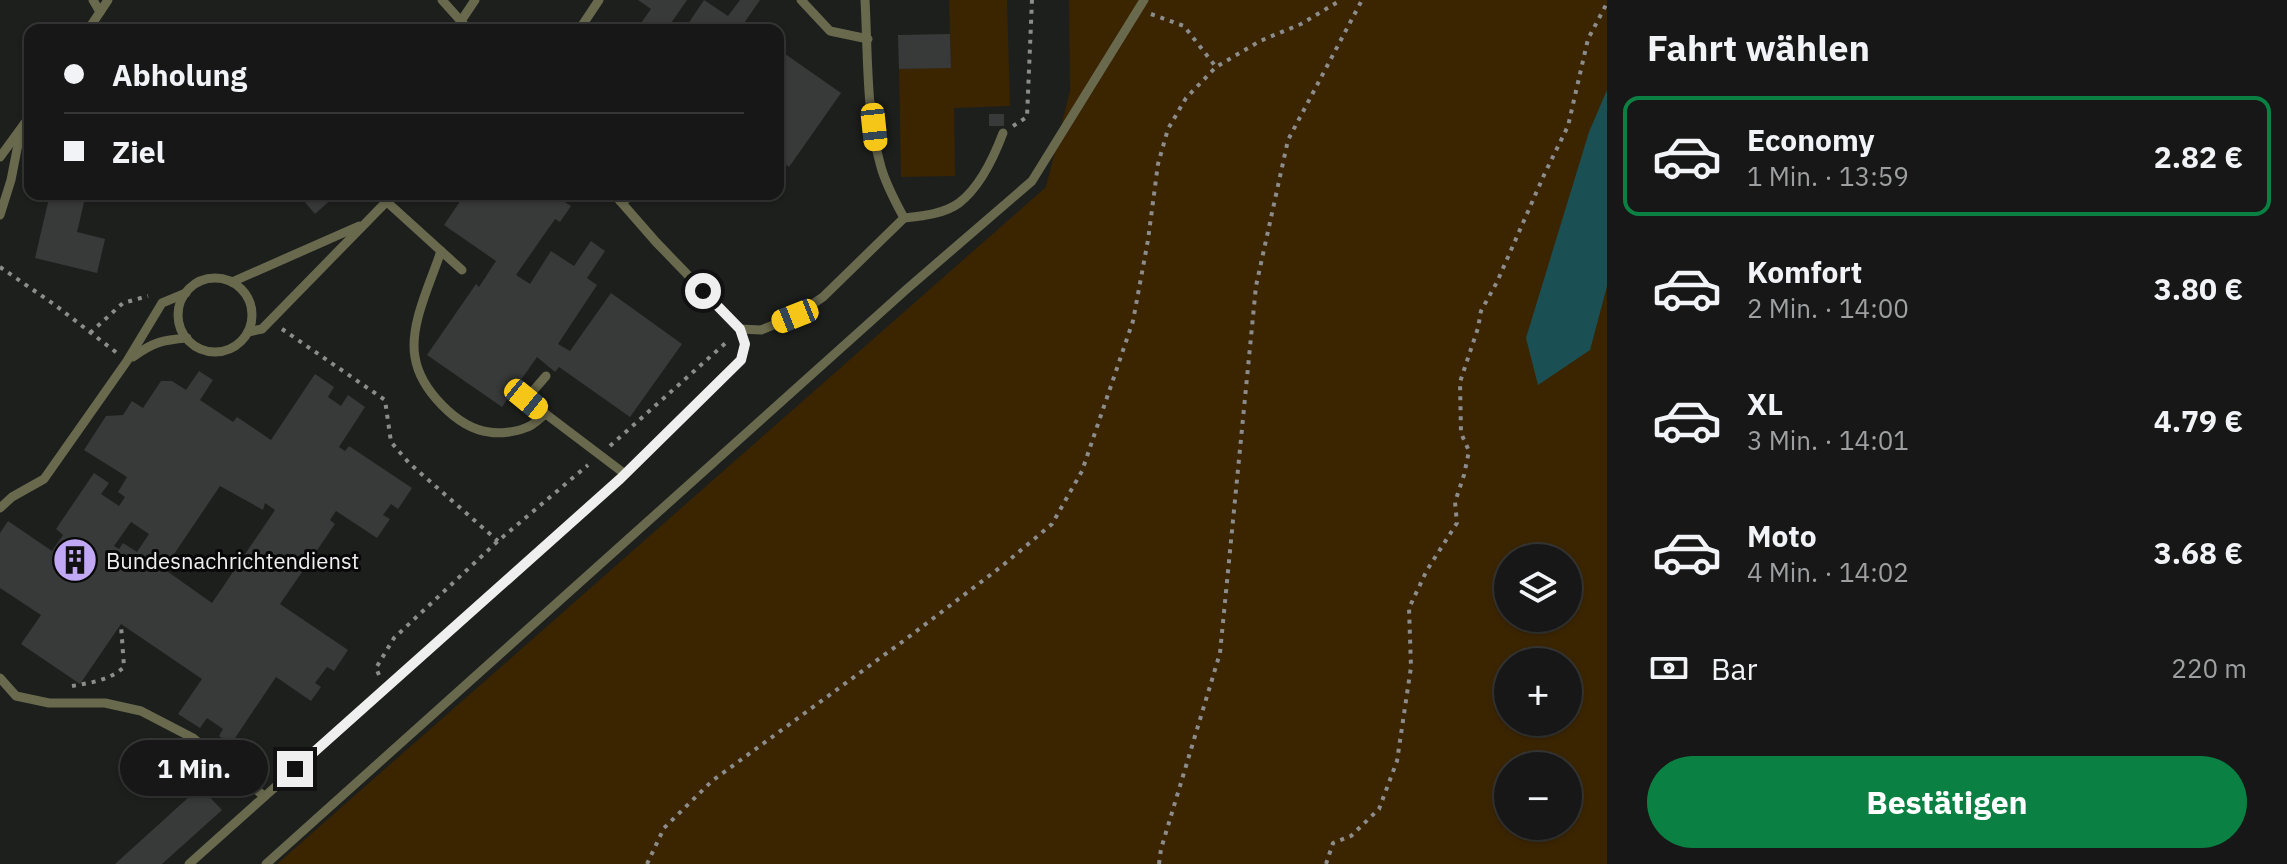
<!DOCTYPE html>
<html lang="de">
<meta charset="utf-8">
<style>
body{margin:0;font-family:"IBM Plex Sans",sans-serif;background:#1f201f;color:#f1f3f6;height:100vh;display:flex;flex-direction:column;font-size:30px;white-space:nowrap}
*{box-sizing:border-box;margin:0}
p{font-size:26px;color:#9e9fa1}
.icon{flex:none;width:44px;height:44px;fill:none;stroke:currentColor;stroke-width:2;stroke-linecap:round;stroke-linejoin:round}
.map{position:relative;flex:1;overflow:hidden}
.details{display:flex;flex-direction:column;background:#161716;width:680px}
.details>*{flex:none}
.guide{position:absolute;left:24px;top:24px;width:760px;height:176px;border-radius:16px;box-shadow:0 2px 6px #0004,0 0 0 2px #353635;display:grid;align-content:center;height:176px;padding:0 40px;background:#161716}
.fabs{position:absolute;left:1494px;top:544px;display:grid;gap:16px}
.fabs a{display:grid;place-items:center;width:88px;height:88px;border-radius:50%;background:#161716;box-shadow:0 2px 6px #0004,0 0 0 2px #353635;font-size:40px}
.end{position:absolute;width:36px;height:36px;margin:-18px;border:10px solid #eeefee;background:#111;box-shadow:0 0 0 4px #111}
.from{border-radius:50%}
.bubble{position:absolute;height:56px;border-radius:28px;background:#161716;box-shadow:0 2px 6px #0004,0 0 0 2px #353635;font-size:26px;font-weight:800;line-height:56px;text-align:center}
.car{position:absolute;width:24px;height:48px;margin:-24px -12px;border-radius:10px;box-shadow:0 0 6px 2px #0007;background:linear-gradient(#f5c518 24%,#345 0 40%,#f5c518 0 76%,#345 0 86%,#f5c518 0)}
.guide b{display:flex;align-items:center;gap:28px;height:76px;font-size:30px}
.guide b+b{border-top:2px solid #353635}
.guide i{width:20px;height:20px;background:#f1f3f6}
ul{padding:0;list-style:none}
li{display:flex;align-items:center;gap:24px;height:120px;margin:0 16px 12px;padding:0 24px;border:4px solid transparent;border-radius:16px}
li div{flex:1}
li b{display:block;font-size:30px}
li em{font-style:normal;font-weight:800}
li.current{border-color:#0b8043}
li>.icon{width:72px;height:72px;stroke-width:1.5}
h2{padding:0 40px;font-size:36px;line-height:96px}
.pay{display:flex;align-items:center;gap:20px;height:88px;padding:0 40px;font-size:30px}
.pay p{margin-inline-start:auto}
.primary-button{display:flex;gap:16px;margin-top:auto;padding:16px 40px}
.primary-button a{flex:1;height:92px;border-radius:48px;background:#0b8043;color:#fff;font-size:32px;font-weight:800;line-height:92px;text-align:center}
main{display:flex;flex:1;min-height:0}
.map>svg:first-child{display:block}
.green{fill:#3b2500;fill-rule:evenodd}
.water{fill:#1a5054}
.building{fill:#373a39;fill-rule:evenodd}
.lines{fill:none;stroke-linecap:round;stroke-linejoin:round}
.path{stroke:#8b8c8b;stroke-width:4;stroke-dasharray:4 6;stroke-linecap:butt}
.service{stroke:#69694e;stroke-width:9}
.route{stroke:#eeefee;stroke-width:10}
.labels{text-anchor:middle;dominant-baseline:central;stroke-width:6;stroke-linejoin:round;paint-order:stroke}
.poi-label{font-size:22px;fill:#eeefee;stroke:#080808;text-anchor:start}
</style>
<main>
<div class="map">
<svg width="1607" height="864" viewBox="0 0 1607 864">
<rect width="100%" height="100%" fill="#1d1f1d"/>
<g class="green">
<polygon points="949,0 1007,0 1010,106 954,108 955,176 901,177 899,69 951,67"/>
<path d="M1069,0H1607V864H277L1046,187L1070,91ZM1508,558H1568V618H1508ZM1508,662H1568V722H1508ZM1508,766H1568V826H1508Z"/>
</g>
<polygon class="water" points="1607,90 1607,286 1590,350 1538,385 1526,338 1589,132"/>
<g class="building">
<polygon points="638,0 687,0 671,23 681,30 636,30 651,9"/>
<polygon points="704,0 728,16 740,0 760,0 742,26 748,30 684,30"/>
<polygon points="950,34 951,68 899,69 898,35"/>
<polygon points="778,49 841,93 789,167 778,159"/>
<rect x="989" y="114" width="15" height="12"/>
<polygon points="50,194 86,194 77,232 105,239 97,273 35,258"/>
<polygon points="298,194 337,194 315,214"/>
<polygon points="465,194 552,194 571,206 560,222 555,219 516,275 530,284 551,251 574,266 591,241 605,251 587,278 597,285 558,344 570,351 611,293 682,344 630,417 559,367 555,372 537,357 502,407 427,355 476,284 479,287 496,261 444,225"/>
<path d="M199,371L213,380L200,400L233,422L237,417L271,440L315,374L334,387L328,397L341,406L348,395L365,407L339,447L345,451L349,446L412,488L398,509L391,504L383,515L390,519L377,538L336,511L330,520L335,524L280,604L348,650L334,671L327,667L315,683L321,687L311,701L276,677L231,744L219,736L223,729L207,718L200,728L178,714L202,679L121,624L80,684L21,644L41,615L0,588V533L8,521L52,551L63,535L56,529L94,473L109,483L101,494L119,506L125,497L118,492L127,477L84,450L106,416L123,415L132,401L143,408L161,381H172L186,390ZM220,486L263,510L265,503L275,510L212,603L164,569ZM131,522L149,534L137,552L123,543L119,549L114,546Z"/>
<polygon points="200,787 222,810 162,864 115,864"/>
</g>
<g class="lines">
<g class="path">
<polyline points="1151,14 1184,26 1216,67"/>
<polyline points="1013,126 1027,117 1032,0"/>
<polyline points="0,267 55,305 117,353"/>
<polyline points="282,329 385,400 391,442 409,463 498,541"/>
<polyline points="90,333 123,303 148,296"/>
<polyline points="610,446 729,340"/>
<polyline points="379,675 376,668 394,638 498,541 588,465"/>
<path d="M72,686C90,683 110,680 124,667L121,625"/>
<polyline points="647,864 664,828 712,781 906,639 1002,566 1052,524 1082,471 1133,321 1148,240 1158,164 1168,129 1186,98 1216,67 1260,41 1301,24 1341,0"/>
<polyline points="1159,864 1161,849 1220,653 1256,286 1288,140 1362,0"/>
<polyline points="1326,864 1333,843 1351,836 1379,809 1397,761 1411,667 1409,608 1427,570 1457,523 1455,502 1464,475 1469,451 1461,433 1460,382 1478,328 1481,311 1497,282 1544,175 1568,126 1588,39 1607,3"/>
</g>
<g class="service">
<polyline points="93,0 100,12"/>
<polyline points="442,0 469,30"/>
<polyline points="801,0 830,31 868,39"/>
<polyline points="461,21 475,0"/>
<polyline points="88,30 108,0"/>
<polyline points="579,30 599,0"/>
<polyline points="0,157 30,116"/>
<polyline points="620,201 639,194"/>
<polyline points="387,202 462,270"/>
<polyline points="0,215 11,180 21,129"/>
<path d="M904,218C922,216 944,214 959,203C980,187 994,157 1003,133"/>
<path d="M441,251C431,282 409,325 415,357C420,389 457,428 489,432C499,434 516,432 525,428C533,426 539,419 545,414"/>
<circle cx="215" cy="315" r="37"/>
<polyline points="232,282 359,226"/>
<path d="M740,329L761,330L795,316L823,297L904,218C895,201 886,185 881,167C866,115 868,54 865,0"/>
<polyline points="248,332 262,329 394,194"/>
<path d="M133,357C153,342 163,340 187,338"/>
<polyline points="546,376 526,399 625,474"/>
<polyline points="0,508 12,497 44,479 127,361 162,303 186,293"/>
<polyline points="0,678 16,696 49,703 105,703 141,711 193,738 264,796"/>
<polyline points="189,864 620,479 741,360 745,344 740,329 656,242 614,194"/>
<polyline points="266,864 908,288 1032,181 1144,0"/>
</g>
</g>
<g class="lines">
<polyline class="route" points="295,769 620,479 741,360 745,344 740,329 703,291"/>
</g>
<defs>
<g id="building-disc" transform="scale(2.3)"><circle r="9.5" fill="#c0a8f4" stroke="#080808"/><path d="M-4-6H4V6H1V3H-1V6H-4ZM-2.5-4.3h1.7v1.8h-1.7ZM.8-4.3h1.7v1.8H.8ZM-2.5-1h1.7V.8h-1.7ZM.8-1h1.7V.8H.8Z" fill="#111"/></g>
</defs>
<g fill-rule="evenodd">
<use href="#building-disc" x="75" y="560"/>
</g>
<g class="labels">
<g class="poi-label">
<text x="106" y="560">Bundesnachrichtendienst</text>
</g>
</g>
</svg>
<div class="fabs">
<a><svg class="icon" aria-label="layers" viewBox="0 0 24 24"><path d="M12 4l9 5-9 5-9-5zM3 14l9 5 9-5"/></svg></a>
<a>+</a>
<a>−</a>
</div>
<i class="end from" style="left:703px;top:291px"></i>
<i class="end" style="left:295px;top:769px"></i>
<div class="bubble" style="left:120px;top:740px;width:148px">1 Min.</div>
<i class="car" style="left:874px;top:127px;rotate:174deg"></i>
<i class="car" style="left:795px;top:316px;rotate:248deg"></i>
<i class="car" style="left:526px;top:399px;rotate:129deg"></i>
<div class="guide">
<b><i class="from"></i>Abholung</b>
<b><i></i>Ziel</b>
</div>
</div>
<section class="details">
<h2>Fahrt wählen</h2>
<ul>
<li class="current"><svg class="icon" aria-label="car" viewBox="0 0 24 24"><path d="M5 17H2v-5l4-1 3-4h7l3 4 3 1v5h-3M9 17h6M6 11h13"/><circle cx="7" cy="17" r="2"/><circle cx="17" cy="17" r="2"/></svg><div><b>Economy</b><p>1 Min. · 13:59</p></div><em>2.82 €</em></li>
<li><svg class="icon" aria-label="car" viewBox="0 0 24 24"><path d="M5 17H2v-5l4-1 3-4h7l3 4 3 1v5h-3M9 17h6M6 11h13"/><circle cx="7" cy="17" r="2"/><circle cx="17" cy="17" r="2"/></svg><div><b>Komfort</b><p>2 Min. · 14:00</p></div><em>3.80 €</em></li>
<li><svg class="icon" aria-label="car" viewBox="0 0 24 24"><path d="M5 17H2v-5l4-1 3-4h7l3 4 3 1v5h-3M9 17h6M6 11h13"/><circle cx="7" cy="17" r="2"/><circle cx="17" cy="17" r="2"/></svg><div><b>XL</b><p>3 Min. · 14:01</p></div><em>4.79 €</em></li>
<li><svg class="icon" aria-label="car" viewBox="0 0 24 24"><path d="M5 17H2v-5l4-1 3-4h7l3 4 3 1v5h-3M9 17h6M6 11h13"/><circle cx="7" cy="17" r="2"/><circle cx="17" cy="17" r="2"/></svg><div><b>Moto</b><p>4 Min. · 14:02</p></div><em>3.68 €</em></li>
</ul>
<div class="pay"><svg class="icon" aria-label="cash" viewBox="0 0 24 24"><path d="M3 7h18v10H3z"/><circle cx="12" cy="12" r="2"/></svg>Bar<p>220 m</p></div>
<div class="primary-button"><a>Bestätigen</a></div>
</section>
</main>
